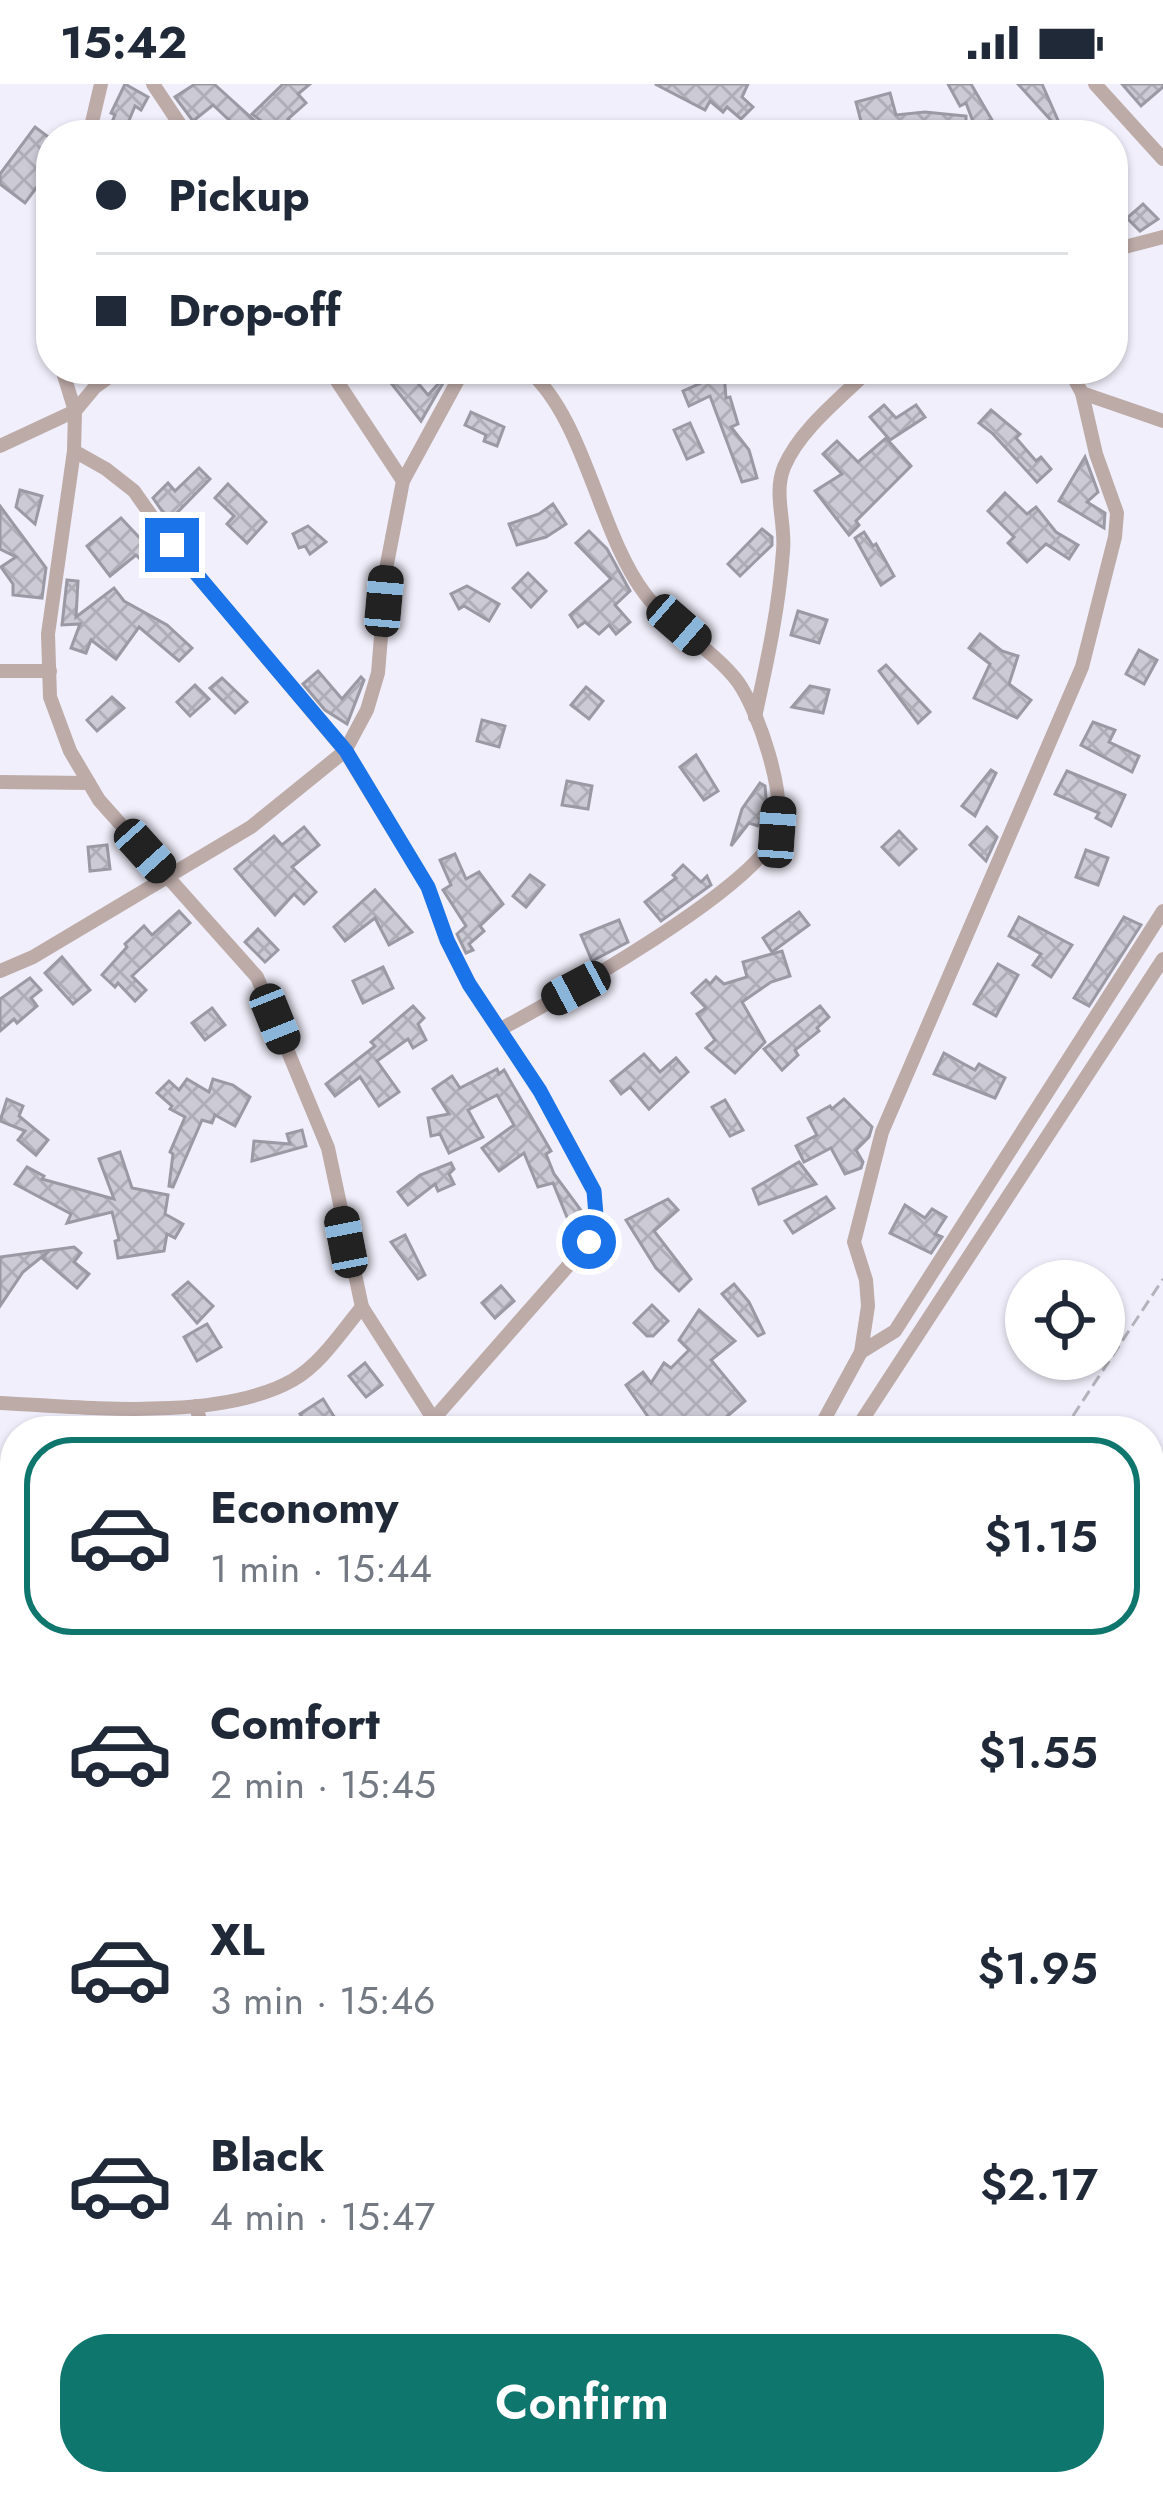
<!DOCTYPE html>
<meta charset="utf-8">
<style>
body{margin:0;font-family:Jost,sans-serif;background:#f6f6f7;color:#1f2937;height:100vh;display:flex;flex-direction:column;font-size:45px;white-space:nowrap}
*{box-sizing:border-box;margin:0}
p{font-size:39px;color:#747a83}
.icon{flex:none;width:66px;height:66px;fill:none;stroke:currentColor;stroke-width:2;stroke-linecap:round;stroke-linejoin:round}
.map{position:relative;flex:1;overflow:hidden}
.sheet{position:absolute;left:0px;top:1332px;width:1164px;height:1080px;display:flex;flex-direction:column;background:#fff;border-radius:48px 48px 0 0;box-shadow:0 3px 9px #0004}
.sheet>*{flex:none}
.top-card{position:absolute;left:36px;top:36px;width:1092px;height:264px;border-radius:48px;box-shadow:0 3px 9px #0004;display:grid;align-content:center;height:264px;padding:0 60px;background:#fff}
.tools{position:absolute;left:1005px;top:1176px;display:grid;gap:24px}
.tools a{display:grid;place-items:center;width:120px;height:120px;border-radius:50%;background:#fff;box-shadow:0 3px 9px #0004;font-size:60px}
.end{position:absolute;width:54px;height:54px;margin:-27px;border:15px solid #1a73e8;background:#fff;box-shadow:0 0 0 6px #fff}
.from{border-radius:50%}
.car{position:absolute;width:36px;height:72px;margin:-36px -18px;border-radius:15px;box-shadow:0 0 9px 3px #0007;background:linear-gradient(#222 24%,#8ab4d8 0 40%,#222 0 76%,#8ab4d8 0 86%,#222 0)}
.top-card b{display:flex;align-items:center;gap:42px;height:114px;font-size:45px}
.top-card b+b{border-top:3px solid #e0e1e3}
.top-card i{width:30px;height:30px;background:#1f2937}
ul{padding:21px 0 0;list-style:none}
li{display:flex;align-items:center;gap:36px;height:198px;margin:0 24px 18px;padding:0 36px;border:6px solid transparent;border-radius:48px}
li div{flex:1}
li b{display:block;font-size:45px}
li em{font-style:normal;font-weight:600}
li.selected{border-color:#0f766e}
li>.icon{width:108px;height:108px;stroke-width:1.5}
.primary-button{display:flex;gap:24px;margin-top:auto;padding:24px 60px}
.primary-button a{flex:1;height:138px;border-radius:48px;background:#0f766e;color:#fff;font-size:48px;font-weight:600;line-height:138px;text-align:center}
.status{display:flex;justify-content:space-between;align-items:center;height:84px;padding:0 60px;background:#fff;direction:ltr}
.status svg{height:33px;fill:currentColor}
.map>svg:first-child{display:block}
.building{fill:url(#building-cross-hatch);stroke:#9b99a4;stroke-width:3}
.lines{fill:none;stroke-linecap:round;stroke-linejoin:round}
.path{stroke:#b4b3bc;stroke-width:3;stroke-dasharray:12 6;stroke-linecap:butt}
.street{stroke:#bdaba8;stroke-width:14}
.route{stroke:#1a73e8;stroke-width:15}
</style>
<div class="status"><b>15:42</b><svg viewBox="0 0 49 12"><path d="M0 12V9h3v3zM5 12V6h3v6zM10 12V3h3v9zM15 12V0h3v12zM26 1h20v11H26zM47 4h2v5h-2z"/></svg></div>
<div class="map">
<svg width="1163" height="2412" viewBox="0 0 1163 2412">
<defs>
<pattern id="building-cross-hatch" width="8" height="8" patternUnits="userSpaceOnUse" patternTransform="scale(3)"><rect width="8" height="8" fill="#cccad5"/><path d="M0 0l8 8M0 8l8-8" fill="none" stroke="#afaeb7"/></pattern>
</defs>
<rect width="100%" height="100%" fill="#f1effb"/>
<g class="building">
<polygon points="125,0 148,13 141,26 135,22 123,51 118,51 108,47 115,31 111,29"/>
<polygon points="195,0 214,0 255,37 243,49 213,21 193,37 175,13"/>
<polygon points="283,0 310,0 298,10 306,19 288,35 301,51 280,51 252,30"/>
<polygon points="655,0 748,0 742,13 753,23 741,35 727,23 723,28 710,17 705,26"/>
<polygon points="948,0 971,0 992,36 988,37 992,47 978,51 966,19 960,22"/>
<polygon points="1018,0 1042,0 1061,43 1058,44"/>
<polygon points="1122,0 1163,0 1163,3 1141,22"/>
<polygon points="890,9 896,31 925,28 966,32 966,40 943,42 943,48 925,47 925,43 864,49 856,18"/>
<polygon points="35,43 51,55 51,84 25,119 0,100 0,90"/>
<polygon points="1143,120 1158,135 1140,147 1127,134"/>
<polygon points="407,286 428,311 450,287 421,337 391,299"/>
<polygon points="724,289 726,314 730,313 738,340 731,343 749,366 757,394 742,398 710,312 689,322 683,307"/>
<polygon points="884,321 896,334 916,321 925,333 890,356 870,333"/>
<polygon points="991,326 1020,350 1016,354 1036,377 1041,373 1051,385 1037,398 992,349 979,339"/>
<polygon points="471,328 504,343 497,362 484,357 486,351 465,341"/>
<polygon points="690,339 703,368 687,375 674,346"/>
<polygon points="886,354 911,382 856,437 859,441 849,451 815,407 842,390 823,370 837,357 858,378"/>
<polygon points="1085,373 1098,408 1087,418 1105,429 1104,444 1059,417"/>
<polygon points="199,384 210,395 169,437 153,414 168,399 175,407"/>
<polygon points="228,400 266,438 247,459 227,440 234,432 215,414"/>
<polygon points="20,406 42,412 35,440 16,423"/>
<polygon points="1005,409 1027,430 1036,423 1056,448 1078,461 1069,475 1046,460 1027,478 1008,459 1014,453 988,427"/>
<polygon points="553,420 566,440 546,453 517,461 509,440 539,430"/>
<polygon points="0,422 46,484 42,514 13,511 13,500 1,483 16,473 0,465"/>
<polygon points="121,434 150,465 140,475 136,471 110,492 87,462"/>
<polygon points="308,442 326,458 310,470 305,462 299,464 293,450"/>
<polygon points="762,445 772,453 772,461 740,492 728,480"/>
<polygon points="589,447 607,465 630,507 615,521 630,538 616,550 609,541 599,550 585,538 578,543 570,531 611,495 576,459"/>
<polygon points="864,448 873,462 876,460 894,492 881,501 855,454"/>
<polygon points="528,489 546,507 531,523 513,504"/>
<polygon points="67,496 78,497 76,533 114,504 124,517 167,541 192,564 179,577 139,543 116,575 91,556 86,569 71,564 80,540 62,541"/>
<polygon points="467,502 499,520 489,537 464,522 459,525 451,510"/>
<polygon points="798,527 827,536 819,559 791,551"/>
<polygon points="980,550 1002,567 1018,572 1009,600 1031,616 1017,634 974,614 990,580 969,564"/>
<polygon points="1139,566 1157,576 1144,600 1126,590"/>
<polygon points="886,581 930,628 918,639 879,587"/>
<polygon points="318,587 342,615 361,593 364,596 347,640 325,626 303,600"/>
<polygon points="222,594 247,618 235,629 210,604"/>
<polygon points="195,601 209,615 190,632 177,618"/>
<polygon points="810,602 829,606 823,629 792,623"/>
<polygon points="586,603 603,617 589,635 571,621"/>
<polygon points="112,613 124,624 97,647 87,636"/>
<polygon points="482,636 505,642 499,663 477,657"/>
<polygon points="1093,638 1115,646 1109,658 1139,672 1132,688 1081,661"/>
<polygon points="696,671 718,707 704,716 680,683"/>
<polygon points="991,686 996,689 975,732 962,722"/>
<polygon points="1067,687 1125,711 1111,742 1096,734 1099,729 1055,710"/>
<polygon points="567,697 592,702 588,725 562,721"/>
<polygon points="760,699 765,702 767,725 758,742 749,739 731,762 742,725"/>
<polygon points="304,743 319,761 292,783 316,808 304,820 294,810 275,831 235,785 274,752 282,761"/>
<polygon points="987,743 997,753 986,777 970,761"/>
<polygon points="899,747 916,765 899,781 882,763"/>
<polygon points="107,761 110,785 90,787 88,763"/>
<polygon points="1086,766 1108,774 1098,801 1076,793"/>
<polygon points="455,770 466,795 479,788 503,820 480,842 484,847 469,860 473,866 466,869 457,850 466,842 443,806 451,801 440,776"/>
<polygon points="683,781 701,798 707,792 711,801 661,837 645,818 676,794 673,791"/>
<polygon points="530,791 544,801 526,823 513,812"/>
<polygon points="375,806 412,848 389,861 375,834 345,857 334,843"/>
<polygon points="179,827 190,839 132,892 146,906 135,917 118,899 115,903 102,891 127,863 125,860 144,842 152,851"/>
<polygon points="799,828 809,841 772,868 763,854"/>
<polygon points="1019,833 1072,861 1051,893 1033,881 1041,870 1009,852"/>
<polygon points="1124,833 1141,841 1089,922 1074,914"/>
<polygon points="619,836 628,858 592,877 581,851"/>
<polygon points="258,845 278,866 265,878 245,858"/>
<polygon points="782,867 790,892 771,898 742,918 765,958 735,989 706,964 715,956 697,930 706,924 692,909 706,896 710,900 716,893 724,900 747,893 743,878"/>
<polygon points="62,873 90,906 73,920 45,889"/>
<polygon points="998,880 1018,891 996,932 974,920"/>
<polygon points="383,883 393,904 363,919 353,897"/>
<polygon points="30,894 41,906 31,914 37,922 17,939 14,935 0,947 0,915"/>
<polygon points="413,922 424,934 418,940 426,956 413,964 408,955 377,977 399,1008 379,1022 360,993 335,1012 326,1000 375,962 371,958"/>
<polygon points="820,922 829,933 817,944 819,947 795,966 798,971 782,986 764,965"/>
<polygon points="212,924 225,941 205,956 192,939"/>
<polygon points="944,969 975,986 979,980 1005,994 995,1014 934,990"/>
<polygon points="644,970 660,988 676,974 688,988 649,1025 630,1003 621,1010 611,997"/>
<polygon points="497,985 499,990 504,986 551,1067 546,1070 554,1090 583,1129 576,1155 553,1099 538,1103 524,1069 499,1087 482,1064 514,1041 497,1011 468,1026 483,1053 449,1069 440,1050 431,1052 428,1034 449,1030 433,1005 452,992 460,1004"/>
<polygon points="187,995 209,1008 213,995 233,1001 250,1013 235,1042 215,1031 212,1039 202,1036 173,1103 169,1102 173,1070 170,1068 185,1033 170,1025 172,1022 157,1009 169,997 179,1006"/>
<polygon points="7,1015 23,1022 19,1032 48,1056 36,1071 18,1056 25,1047 0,1037"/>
<polygon points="844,1015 872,1043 869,1053 856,1066 863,1078 861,1084 845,1090 831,1064 804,1078 796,1062 817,1051 808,1034 830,1022 832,1025"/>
<polygon points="725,1016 743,1046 730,1052 712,1023"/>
<polygon points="302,1046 306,1062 252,1077 254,1057 290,1060 287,1050"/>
<polygon points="120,1068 132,1104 168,1111 165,1130 183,1140 175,1154 167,1150 164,1167 118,1174 115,1157 119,1156 112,1128 67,1139 71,1130 15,1100 27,1083 44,1092 42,1095 114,1115 99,1075"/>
<polygon points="799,1078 816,1100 759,1120 753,1105"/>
<polygon points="451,1079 454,1085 449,1090 454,1100 438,1107 435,1100 408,1121 398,1108 420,1091"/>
<polygon points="826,1113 834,1124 793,1149 785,1137"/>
<polygon points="668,1115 678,1126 654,1147 691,1195 679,1207 656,1184 626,1136"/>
<polygon points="905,1121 925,1134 932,1125 946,1133 935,1150 942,1153 931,1169 890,1149"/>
<polygon points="405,1151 425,1191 418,1195 391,1158"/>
<polygon points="74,1163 81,1169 74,1178 89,1190 77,1204 42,1174 49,1167 23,1188 0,1222 0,1173"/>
<polygon points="188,1198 213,1222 197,1239 173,1211"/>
<polygon points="734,1200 749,1218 764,1249 758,1252 722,1210"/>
<polygon points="501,1202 514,1217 495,1234 482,1219"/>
<polygon points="652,1221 668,1237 653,1252 647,1252 634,1239"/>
<polygon points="699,1226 735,1257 711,1276 745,1317 710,1347 683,1347 680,1339 667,1347 658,1347 626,1301 643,1288 651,1299 664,1279 671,1284 689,1266 679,1256"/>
<polygon points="207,1240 221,1263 197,1277 184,1253"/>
<polygon points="365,1279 382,1301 366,1313 349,1292"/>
<polygon points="323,1315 343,1347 311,1347 300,1330"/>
</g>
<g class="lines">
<g class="path">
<polyline points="1063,1347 1163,1195"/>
<polyline points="0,1941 15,1943"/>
</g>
<g class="street">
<polyline points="153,0 187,51"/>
<polyline points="1095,0 1163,75"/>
<polyline points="89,51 101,0"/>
<polyline points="1113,166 1163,153"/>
<polyline points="62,285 75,327 74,367 48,550 50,613 70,667 99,716 257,893 328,1064 362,1223 441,1347"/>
<polyline points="329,285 403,397"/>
<polyline points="1082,309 1163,337"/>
<polyline points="0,362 75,327 95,303 120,285"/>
<polyline points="74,367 106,385 134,407 172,461 345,667 428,803 447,857 469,900 540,1007 594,1107 596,1131 589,1158 423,1347"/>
<polyline points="0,587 50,587"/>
<path d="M755,633C767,578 779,524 783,467C786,439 773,410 784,383C800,345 841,314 870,285"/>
<polyline points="0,698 89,699"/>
<polyline points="0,887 33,873 251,743 345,667 367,626 378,589 387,480 403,397 464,285"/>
<path d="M499,946C553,917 763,801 777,746C786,710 759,628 738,598C712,564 671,544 645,510C598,448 586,336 527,285"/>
<polyline points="861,1268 895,1247 1163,827"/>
<path d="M0,1319C81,1323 220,1338 293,1296C321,1280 342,1247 362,1223"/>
<polyline points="196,1322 203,1347"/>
<polyline points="818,1347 861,1268 868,1222 866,1196 854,1158 882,1048 1082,583 1115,453 1117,429 1096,370 1082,309 1069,285"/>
<polyline points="855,1347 1163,875"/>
<polyline points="0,1563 15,1576"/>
<polyline points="0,1748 15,1752"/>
<polyline points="0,1791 15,1793"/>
</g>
</g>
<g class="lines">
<polyline class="route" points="172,461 346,667 428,803 447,856 469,900 540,1007 594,1107 596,1131 589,1158"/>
</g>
</svg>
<div class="tools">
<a><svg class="icon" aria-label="locate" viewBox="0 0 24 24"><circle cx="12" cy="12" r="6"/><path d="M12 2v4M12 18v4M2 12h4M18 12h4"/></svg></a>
</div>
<i class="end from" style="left:589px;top:1158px"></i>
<i class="end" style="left:172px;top:461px"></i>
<i class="car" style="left:384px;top:517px;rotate:5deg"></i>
<i class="car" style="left:679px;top:541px;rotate:131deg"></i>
<i class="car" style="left:777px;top:748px;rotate:4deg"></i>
<i class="car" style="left:145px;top:767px;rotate:138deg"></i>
<i class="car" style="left:576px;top:904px;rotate:242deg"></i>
<i class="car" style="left:275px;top:935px;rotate:158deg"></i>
<i class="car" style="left:346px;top:1158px;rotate:349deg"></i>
<div class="top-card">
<b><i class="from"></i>Pickup</b>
<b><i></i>Drop-off</b>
</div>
<section class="sheet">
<ul>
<li class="selected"><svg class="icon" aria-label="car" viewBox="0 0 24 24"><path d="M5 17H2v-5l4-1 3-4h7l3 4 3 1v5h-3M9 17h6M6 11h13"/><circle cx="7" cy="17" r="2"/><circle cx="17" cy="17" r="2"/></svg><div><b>Economy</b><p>1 min · 15:44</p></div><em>$1.15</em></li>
<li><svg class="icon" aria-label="car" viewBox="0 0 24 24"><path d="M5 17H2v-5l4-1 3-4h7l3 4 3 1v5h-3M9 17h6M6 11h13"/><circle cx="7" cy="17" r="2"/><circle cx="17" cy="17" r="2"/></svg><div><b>Comfort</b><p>2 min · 15:45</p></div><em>$1.55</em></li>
<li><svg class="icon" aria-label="car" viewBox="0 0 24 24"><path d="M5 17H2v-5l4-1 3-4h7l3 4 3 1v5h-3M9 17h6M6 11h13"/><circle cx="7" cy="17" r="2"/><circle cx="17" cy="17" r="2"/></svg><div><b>XL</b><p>3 min · 15:46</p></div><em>$1.95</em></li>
<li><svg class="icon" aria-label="car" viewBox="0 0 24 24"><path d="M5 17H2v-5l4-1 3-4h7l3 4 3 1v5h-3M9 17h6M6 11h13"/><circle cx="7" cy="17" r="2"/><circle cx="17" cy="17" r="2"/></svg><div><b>Black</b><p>4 min · 15:47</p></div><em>$2.17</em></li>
</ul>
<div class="primary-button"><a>Confirm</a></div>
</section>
</div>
